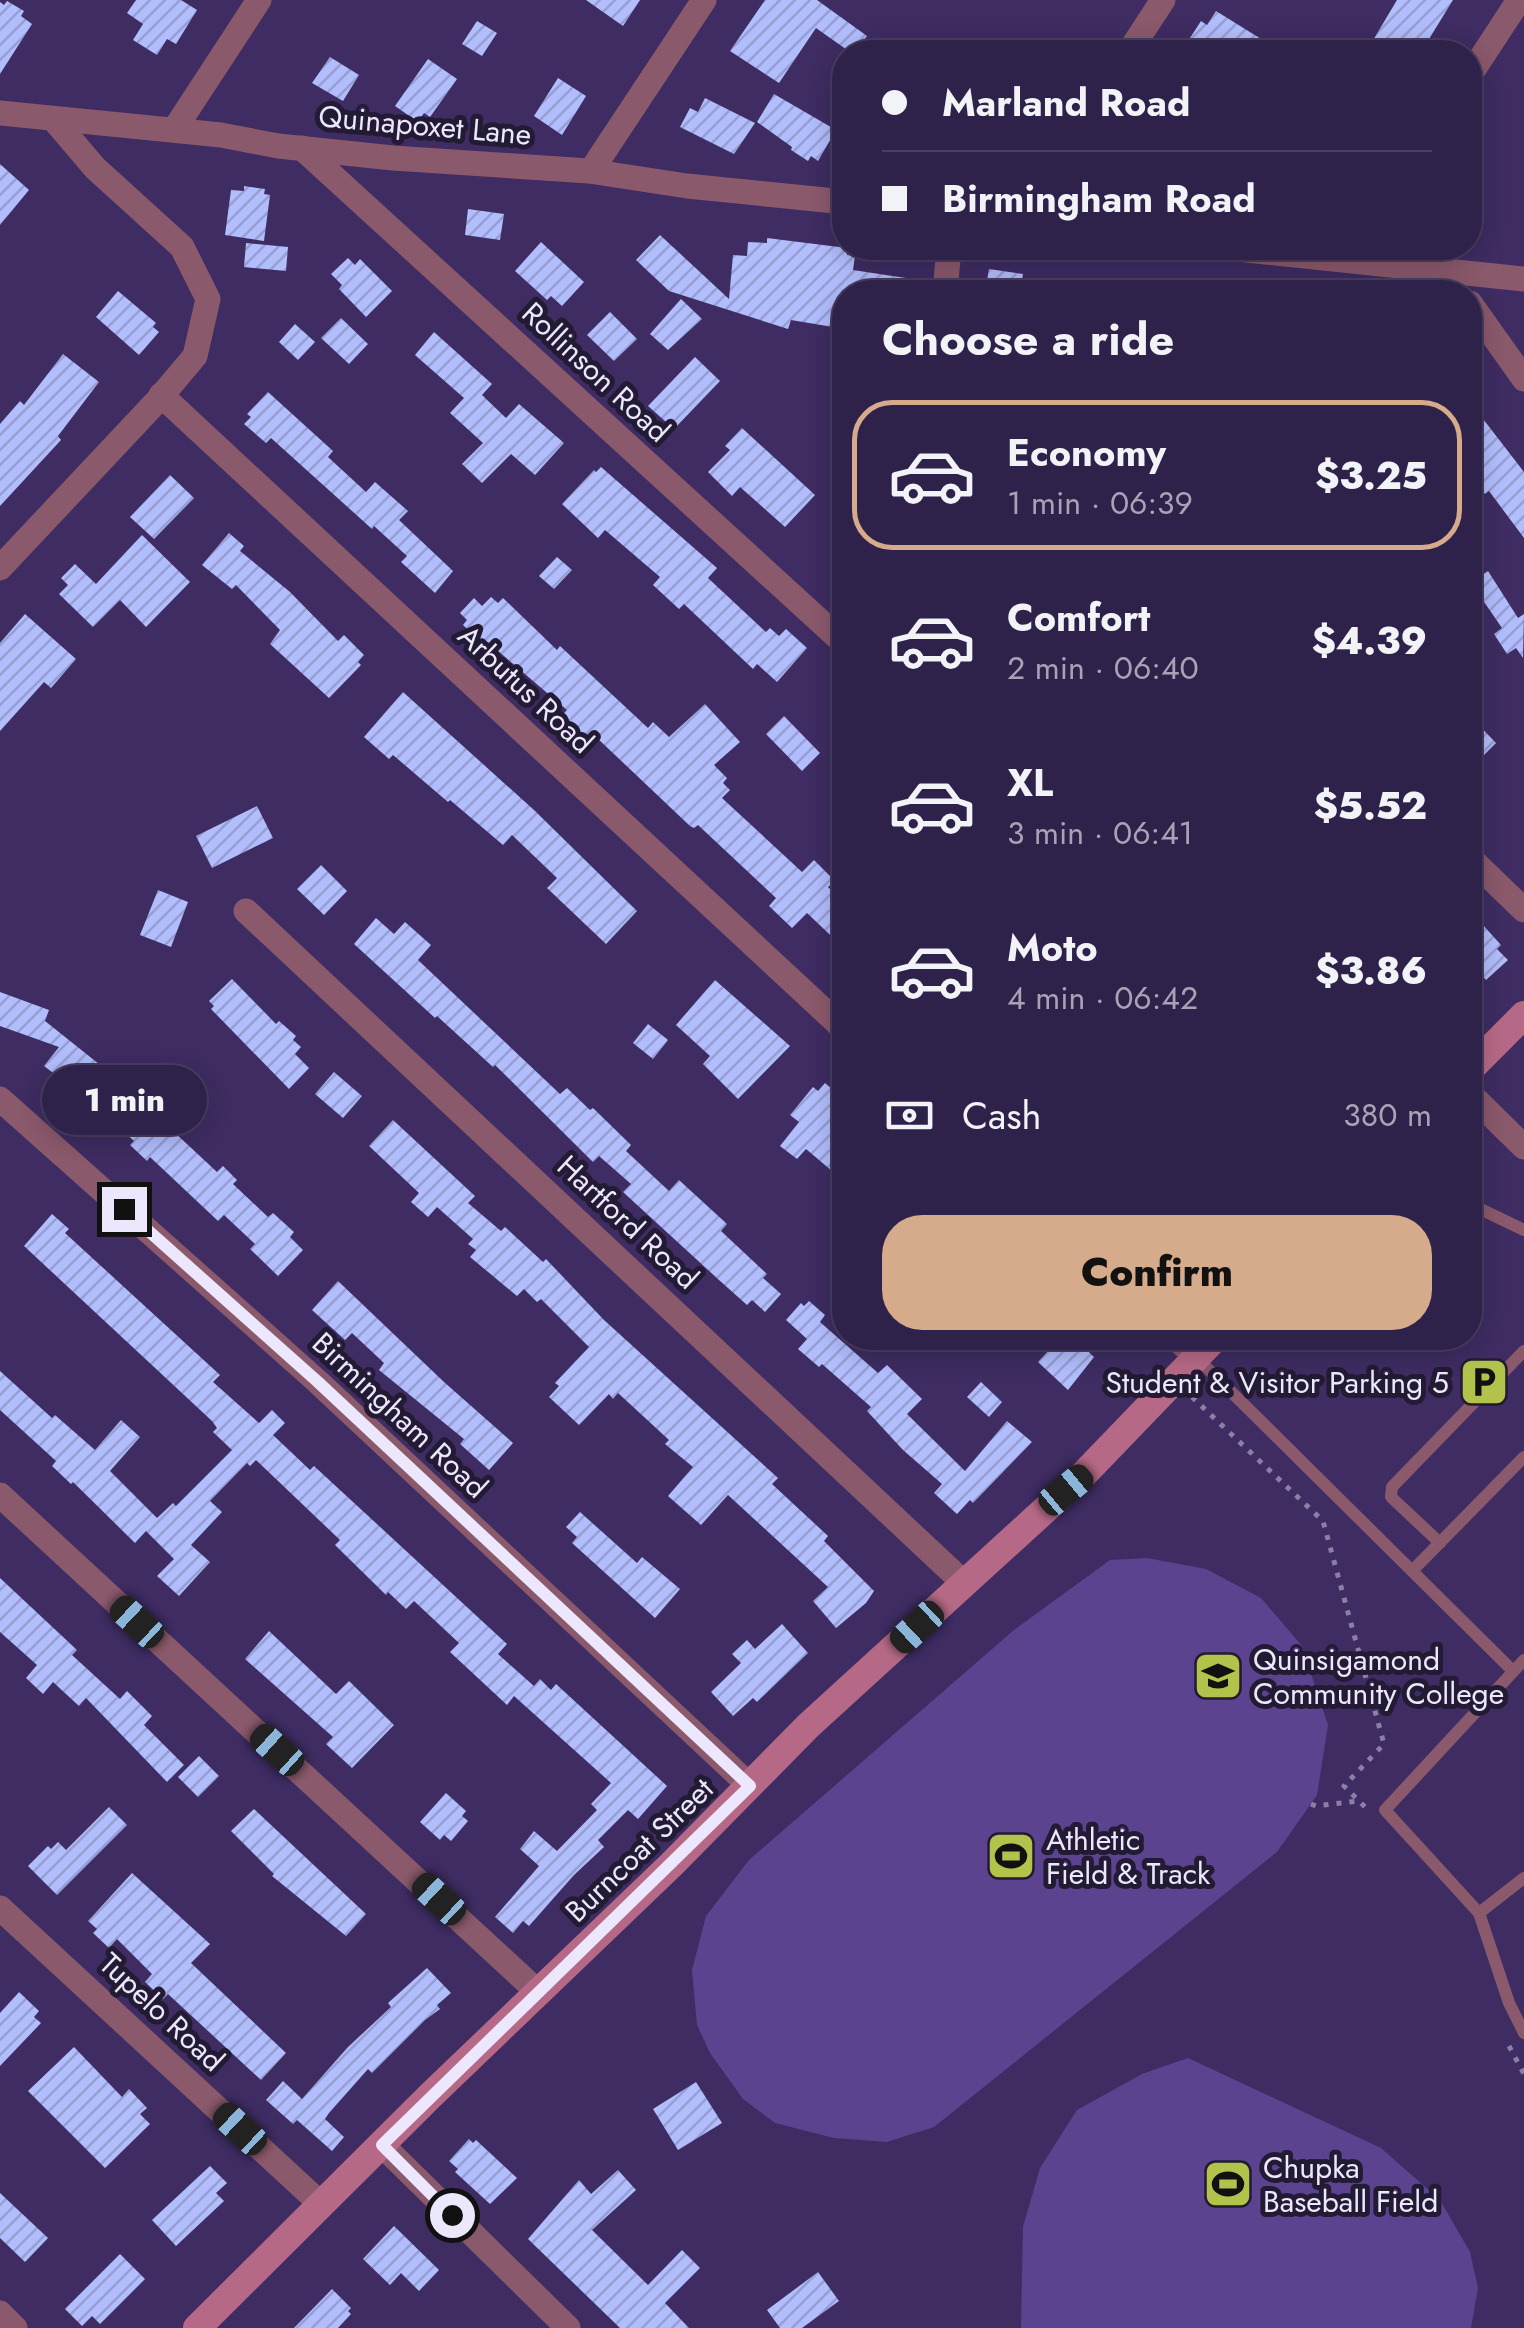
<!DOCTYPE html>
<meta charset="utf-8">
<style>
body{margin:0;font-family:Jost,sans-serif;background:#362951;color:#f1f3f6;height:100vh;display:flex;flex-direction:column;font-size:38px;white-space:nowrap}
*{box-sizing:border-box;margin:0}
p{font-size:32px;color:#a7a3b5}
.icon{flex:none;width:55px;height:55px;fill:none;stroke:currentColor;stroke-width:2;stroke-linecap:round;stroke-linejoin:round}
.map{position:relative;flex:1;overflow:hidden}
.details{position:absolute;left:832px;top:280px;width:650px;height:1070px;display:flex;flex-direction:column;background:#2e214a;border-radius:40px;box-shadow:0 5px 25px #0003,0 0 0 2px #493e62}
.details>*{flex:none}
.guide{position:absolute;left:832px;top:40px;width:650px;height:220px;border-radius:40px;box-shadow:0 5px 25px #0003,0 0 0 2px #493e62;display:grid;align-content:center;height:220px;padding:0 50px;background:#2e214a}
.end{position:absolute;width:45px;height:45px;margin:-22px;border:12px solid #ece7fc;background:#111;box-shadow:0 0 0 5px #111}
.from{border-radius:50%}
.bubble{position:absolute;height:70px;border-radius:35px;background:#2e214a;box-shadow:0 5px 25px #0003,0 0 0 2px #493e62;font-size:32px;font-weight:800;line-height:70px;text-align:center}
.car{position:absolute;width:30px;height:60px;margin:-30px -15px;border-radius:12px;box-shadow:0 0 8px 2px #0007;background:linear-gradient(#222 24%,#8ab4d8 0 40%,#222 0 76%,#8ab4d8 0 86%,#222 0)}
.guide b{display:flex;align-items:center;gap:35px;height:95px;font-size:38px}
.guide b+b{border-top:2px solid #493e62}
.guide i{width:25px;height:25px;background:#f1f3f6}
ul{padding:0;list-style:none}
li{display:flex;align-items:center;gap:30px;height:150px;margin:0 20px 15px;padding:0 30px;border:5px solid transparent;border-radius:40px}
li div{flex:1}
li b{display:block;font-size:38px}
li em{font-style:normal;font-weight:800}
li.active{border-color:#d6ab8b}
li>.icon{width:90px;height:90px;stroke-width:1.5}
h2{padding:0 50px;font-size:45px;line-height:120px}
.pay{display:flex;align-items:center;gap:25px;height:110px;padding:0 50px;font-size:38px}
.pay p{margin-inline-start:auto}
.button{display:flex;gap:20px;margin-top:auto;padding:20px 50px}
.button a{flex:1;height:115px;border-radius:40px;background:#d6ab8b;color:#111;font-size:40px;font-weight:800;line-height:115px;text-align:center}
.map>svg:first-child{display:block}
.garden{fill:#5c4390}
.building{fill:url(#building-hatch)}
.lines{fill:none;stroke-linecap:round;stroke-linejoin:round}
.path{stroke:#8b7fa6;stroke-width:5;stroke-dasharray:5 8;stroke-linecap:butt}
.service{stroke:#8a596b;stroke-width:12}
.minor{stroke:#8a596b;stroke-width:25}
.secondary{stroke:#b66986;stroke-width:28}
.route{stroke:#ece7fc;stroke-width:12}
.labels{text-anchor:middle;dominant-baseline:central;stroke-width:10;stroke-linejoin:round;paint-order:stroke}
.street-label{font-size:30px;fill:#ece7fc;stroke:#221b33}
.poi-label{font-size:30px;fill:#ece7fc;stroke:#221b33;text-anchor:start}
</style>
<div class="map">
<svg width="1524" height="2328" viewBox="0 0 1524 2328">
<defs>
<pattern id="building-hatch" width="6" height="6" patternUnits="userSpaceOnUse" patternTransform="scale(2.5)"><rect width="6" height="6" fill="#b1bdfd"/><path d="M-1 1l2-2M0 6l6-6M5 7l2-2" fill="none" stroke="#969fd1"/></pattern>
</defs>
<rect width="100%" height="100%" fill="#3e2c62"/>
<g class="garden">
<polygon points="1147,1558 1206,1569 1261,1598 1302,1646 1328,1725 1317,1795 1277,1852 934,2127 887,2142 834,2138 775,2123 743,2099 710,2053 697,2025 692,1970 706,1916 749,1860 1014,1630 1110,1560"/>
<polygon points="1188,2058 1381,2148 1440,2200 1470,2252 1478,2288 1471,2328 1021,2328 1023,2227 1040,2168 1077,2110 1142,2074"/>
</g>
<g class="building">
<polygon points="136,0 181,0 197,10 176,44 167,39 157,55 133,40 143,24 127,13"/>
<polygon points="586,0 640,0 623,26"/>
<polygon points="765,0 817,0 867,36 855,52 850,52 816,28 779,83 730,51"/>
<polygon points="1397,0 1453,0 1421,52 1366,52"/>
<polygon points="7,1 24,11 21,16 32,24 0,74 0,2 4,5"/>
<polygon points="1216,11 1282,52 1190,52 1196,42 1190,38 1201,21 1207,25"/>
<polygon points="477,21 497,33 482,56 462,44"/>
<polygon points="330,57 359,75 343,101 312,83"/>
<polygon points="428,59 457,79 430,117 424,113 418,122 395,106"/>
<polygon points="558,78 586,96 562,135 534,116"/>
<polygon points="774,94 836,130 818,161 811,156 808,161 791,150 792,147 757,122"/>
<polygon points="705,98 755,123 734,154 680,127 690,108 698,112"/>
<polygon points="0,164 29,190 0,225"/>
<polygon points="244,186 265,189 264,194 270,195 264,241 225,235 231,190 244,191"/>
<polygon points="468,209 504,214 500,240 465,235"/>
<polygon points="660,235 729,299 733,255 747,256 748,242 767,243 767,238 847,248 847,255 855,256 853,270 919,280 918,292 845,292 845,329 791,320 788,329 669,291 636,260"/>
<polygon points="541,242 584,282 562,306 551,296 547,300 515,271"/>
<polygon points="246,243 288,247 286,271 244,267"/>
<polygon points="348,258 355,265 360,259 392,291 366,317 339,289 342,285 331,274"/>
<polygon points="989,269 1023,274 1020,292 985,292"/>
<polygon points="118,291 156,323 153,327 159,332 139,355 96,317"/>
<polygon points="681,299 702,319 668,350 650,334"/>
<polygon points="610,312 637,339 614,361 587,335"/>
<polygon points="341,318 368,344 349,364 321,338"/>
<polygon points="295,324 315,342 298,360 279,342"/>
<polygon points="434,332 492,384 482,395 506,418 519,404 564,443 535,475 511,454 482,483 462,464 483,443 450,413 464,398 415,355"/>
<polygon points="63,354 99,382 58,436 61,440 0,506 0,424 20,401 24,405"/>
<polygon points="695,357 720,381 674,429 648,406"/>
<polygon points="268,392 333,451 328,457 366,492 375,482 408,511 399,520 453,571 435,593 401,562 407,556 374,526 372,529 271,438 266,443 244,424 251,417 247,414"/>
<polygon points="1470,402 1524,472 1524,538 1489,491 1485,494 1480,487 1470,496"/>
<polygon points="742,428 815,495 785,527 740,487 732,496 708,472 730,450 725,446"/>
<polygon points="601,467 717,568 708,578 766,632 770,628 779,636 786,629 807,648 777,682 757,664 753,669 684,604 679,609 653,585 660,577 605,530 598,538 562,504 594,470 596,472"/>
<polygon points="170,475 194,498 154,539 130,517"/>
<polygon points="229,533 244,546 240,551 290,592 338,641 344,635 364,655 358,662 361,665 329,698 270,644 280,630 236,585 232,589 202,565"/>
<polygon points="142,535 190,582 146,627 120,600 93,627 59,594 68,585 61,578 75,564 96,584"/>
<polygon points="557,557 572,570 554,589 539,576"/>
<polygon points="1488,571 1518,618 1524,614 1523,658 1516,648 1507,654 1494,634 1502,628 1471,583"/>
<polygon points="491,597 498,603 503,598 557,650 560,646 648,728 653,722 669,737 705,704 740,742 714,765 727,778 723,783 730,790 722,798 802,872 814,860 835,881 828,887 845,904 845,949 807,913 792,928 769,906 776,898 698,825 694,828 690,826 596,737 581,746 560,725 565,720 561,716 567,710 490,644 486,647 463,625 467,620 460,613 474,598 482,606"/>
<polygon points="25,614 76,659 51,688 44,682 0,731 0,643"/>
<polygon points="403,692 534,810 637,911 606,944 547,888 557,878 512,835 503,845 450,800 448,802 393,755 389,759 364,737"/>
<polygon points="784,716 820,753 802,771 766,734"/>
<polygon points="1470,716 1496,743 1470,769"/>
<polygon points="257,806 273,838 212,868 196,836"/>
<polygon points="321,865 347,891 324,915 297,889"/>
<polygon points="158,890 188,902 171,947 140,935"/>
<polygon points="376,918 394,934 405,922 431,945 418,960 560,1094 567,1088 590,1110 593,1108 631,1145 626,1151 669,1191 679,1180 727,1224 721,1231 767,1274 763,1278 781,1294 765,1312 752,1300 747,1305 719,1280 623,1192 631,1184 599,1156 593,1162 495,1065 493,1067 437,1016 435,1018 354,944"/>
<polygon points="1483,925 1501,945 1497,949 1508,960 1486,980 1470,962 1470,936"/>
<polygon points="232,979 276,1024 279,1021 296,1036 293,1040 301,1047 295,1054 309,1068 289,1089 211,1009 214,1006 209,1001"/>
<polygon points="715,980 790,1046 738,1099 703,1064 710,1056 676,1025"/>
<polygon points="0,992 49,1010 45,1021 114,1076 217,1172 223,1166 237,1180 233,1184 268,1217 273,1213 294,1232 290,1237 303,1250 278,1276 250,1249 255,1244 224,1215 218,1221 150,1157 147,1161 130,1145 134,1141 98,1108 94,1113 61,1087 65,1082 44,1066 59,1047 0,1026"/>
<polygon points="648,1024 668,1040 653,1059 633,1043"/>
<polygon points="334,1072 362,1096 343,1118 315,1094"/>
<polygon points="825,1083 845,1100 845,1182 806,1149 797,1159 780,1146 799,1122 790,1115 813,1087 818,1091"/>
<polygon points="393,1120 475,1196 468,1203 501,1231 505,1227 543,1262 546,1259 604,1320 778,1478 772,1484 828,1536 824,1541 874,1591 866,1603 836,1628 813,1601 828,1587 728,1495 701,1525 668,1496 693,1467 665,1444 669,1440 618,1393 613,1399 609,1394 579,1425 549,1397 559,1386 555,1383 589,1347 541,1299 537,1302 524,1289 517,1296 470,1257 476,1250 468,1244 473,1239 437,1207 428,1217 411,1202 419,1193 369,1146"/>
<polygon points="52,1214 69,1229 65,1233 220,1375 213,1382 259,1423 272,1410 285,1423 273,1435 310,1470 314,1466 507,1644 498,1654 534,1686 540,1679 551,1690 556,1684 667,1786 638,1819 628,1810 598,1840 604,1847 574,1875 529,1926 523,1921 513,1933 495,1917 539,1866 520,1849 534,1831 557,1851 597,1810 591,1804 611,1783 514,1696 507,1705 450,1652 459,1643 414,1601 406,1609 388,1592 386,1595 335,1545 340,1540 256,1460 250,1466 247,1463 210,1501 222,1512 191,1545 210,1562 179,1596 157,1576 174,1559 146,1531 135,1543 73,1482 71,1484 52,1466 56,1461 0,1410 0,1371 52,1418 55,1415 95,1450 121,1420 140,1437 110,1471 157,1518 173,1503 176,1506 232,1450 213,1432 217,1428 212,1421 24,1246"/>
<polygon points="338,1281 444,1382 513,1443 489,1470 460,1444 464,1439 379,1370 384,1363 352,1333 345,1340 312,1310"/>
<polygon points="809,1301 825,1315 820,1322 878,1373 887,1365 922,1399 907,1414 965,1471 1007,1421 1032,1442 973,1503 970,1500 957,1514 934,1493 942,1484 903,1450 867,1411 871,1407 822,1364 819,1367 798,1349 807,1339 786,1320 801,1303 804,1306"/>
<polygon points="1037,1338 1074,1338 1094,1357 1068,1390 1038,1362 1049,1350"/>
<polygon points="981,1382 1002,1402 989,1417 967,1397"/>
<polygon points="580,1512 637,1563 642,1557 680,1589 655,1618 572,1543 577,1537 566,1527"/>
<polygon points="0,1578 77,1650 72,1655 120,1699 127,1691 152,1716 144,1725 184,1765 167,1782 86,1698 79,1706 53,1682 43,1694 26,1678 37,1665 0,1632"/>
<polygon points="782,1624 808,1653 757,1702 753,1698 733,1716 711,1692 741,1663 732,1654 747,1640 755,1649"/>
<polygon points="269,1631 336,1694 349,1681 394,1725 352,1768 326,1744 333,1737 245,1659"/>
<polygon points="199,1756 219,1776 198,1797 178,1777"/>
<polygon points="446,1793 466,1811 462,1816 468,1821 451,1841 444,1835 440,1840 420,1822"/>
<polygon points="109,1807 127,1825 57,1895 28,1866 48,1846 51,1849 58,1842 66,1850"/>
<polygon points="254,1809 366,1914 346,1936 272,1876 274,1874 231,1831"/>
<polygon points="132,1873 210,1944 191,1963 286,2053 261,2080 168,1994 163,1999 145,1982 152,1974 117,1939 109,1948 93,1933 97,1929 88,1921"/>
<polygon points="427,1968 451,1993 437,2005 440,2009 425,2020 372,2073 368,2069 329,2113 325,2119 344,2137 332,2151 297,2120 293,2124 266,2100 283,2081 302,2099 348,2047 391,2007 388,2003"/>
<polygon points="19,1992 39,2011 34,2017 41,2023 0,2066 0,2013"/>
<polygon points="74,2047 122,2097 129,2089 147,2108 140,2114 150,2124 105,2168 28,2091"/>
<polygon points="696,2082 722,2123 678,2150 653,2109"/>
<polygon points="469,2139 473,2143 476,2140 517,2178 490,2204 455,2172 458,2169 449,2161"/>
<polygon points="210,2166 227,2183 216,2193 224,2201 176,2246 152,2220"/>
<polygon points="618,2170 636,2190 592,2230 648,2285 682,2250 700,2268 665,2303 689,2328 620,2328 528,2239 579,2180 591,2194"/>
<polygon points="0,2193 48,2238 25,2262 0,2238"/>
<polygon points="394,2226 439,2270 419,2291 401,2273 390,2285 363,2259"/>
<polygon points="120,2254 145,2279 100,2324 92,2316 82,2326 65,2309"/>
<polygon points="818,2272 839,2301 802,2328 780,2328 767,2310"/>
<polygon points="332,2289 351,2308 348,2311 351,2314 338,2328 294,2328"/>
</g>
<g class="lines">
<g class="path">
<polyline points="1192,1397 1323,1521 1384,1744 1344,1786 1368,1810"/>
<polyline points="1311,1804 1316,1806 1358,1801"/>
<polyline points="1509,2046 1524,2074"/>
</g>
<g class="service">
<polyline points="1470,1204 1524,1230"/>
<polyline points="1196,1357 1513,1671"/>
<polyline points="1440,1543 1391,1497 1392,1487 1524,1351"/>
<polyline points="1412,1571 1524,1457"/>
<polyline points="1524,1660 1385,1810 1479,1913 1509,2003 1524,2033"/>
<polyline points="1479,1913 1524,1878"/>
</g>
<g class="minor">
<polyline points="1129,52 1163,0"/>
<polyline points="1470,75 1519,0"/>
<polyline points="0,113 221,135 278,146 393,158 589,171 687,186 845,202"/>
<polyline points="174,130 259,0"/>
<polyline points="302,148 845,644"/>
<polyline points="591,171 704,0"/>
<polyline points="1227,248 1524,279"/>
<polyline points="945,292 949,248"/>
<polyline points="1470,303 1524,379"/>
<polyline points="161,395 845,1030"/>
<polyline points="0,568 158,400 195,356 208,299 182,247 95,168 55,121"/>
<polyline points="1470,858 1524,910"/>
<polyline points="246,911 965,1584"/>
<polyline points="1470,1094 1524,1147"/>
<polyline points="0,1099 318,1382 750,1786"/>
<polyline points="1176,1338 1196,1357"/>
<polyline points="0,1495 539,1993"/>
<polyline points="0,1908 322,2205"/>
<polyline points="382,2145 568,2328"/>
<polyline points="0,2313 15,2328"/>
</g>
<g class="secondary">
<polyline points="1470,1069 1524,1015"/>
<polyline points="197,2328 430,2096 672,1864 808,1726 1082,1476 1215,1338"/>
</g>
</g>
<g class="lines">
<polyline class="route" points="124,1209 318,1382 750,1786 382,2145 452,2215"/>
</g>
<defs>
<g id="parking-square" transform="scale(2.5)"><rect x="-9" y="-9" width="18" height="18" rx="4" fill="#b3c24b" stroke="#221b33"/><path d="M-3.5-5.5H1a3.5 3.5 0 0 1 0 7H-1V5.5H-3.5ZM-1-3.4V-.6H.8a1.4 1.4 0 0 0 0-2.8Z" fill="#111"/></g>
<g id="university-square" transform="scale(2.5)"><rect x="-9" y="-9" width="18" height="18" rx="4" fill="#b3c24b" stroke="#221b33"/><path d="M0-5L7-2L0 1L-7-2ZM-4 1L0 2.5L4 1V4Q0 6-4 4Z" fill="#111"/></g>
<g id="stadium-square" transform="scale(2.5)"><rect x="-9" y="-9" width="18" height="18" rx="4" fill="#b3c24b" stroke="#221b33"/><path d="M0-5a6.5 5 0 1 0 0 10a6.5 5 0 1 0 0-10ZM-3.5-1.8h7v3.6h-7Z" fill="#111"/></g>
</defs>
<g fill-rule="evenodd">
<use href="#parking-square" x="1484" y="1382"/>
<use href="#university-square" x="1218" y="1676"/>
<use href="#stadium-square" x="1011" y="1856"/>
<use href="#stadium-square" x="1228" y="2184"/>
</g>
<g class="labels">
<g class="street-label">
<text transform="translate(425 125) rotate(5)">Quinapoxet Lane</text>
<text transform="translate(596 372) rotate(43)">Rollinson Road</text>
<text transform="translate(526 689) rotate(43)">Arbutus Road</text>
<text transform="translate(628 1222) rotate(43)">Hartford Road</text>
<text transform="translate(400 1415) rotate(43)">Birmingham Road</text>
<text transform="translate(639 1850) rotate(-44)">Burncoat Street</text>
<text transform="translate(162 2012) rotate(43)">Tupelo Road</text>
</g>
<g class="poi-label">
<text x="1449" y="1382" text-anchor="end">Student &amp; Visitor Parking 5</text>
<text x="1253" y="1659">Quinsigamond<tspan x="1253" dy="34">Community College</tspan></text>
<text x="1046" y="1839">Athletic<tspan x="1046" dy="34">Field &amp; Track</tspan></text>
<text x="1263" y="2167">Chupka<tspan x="1263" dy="34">Baseball Field</tspan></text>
</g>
</g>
</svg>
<i class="end from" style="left:452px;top:2215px"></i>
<i class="end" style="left:124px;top:1209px"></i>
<div class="bubble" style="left:42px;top:1065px;width:165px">1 min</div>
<i class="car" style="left:1066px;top:1490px;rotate:50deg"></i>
<i class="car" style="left:137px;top:1622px;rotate:313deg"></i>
<i class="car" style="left:917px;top:1627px;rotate:227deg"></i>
<i class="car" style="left:277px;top:1750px;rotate:312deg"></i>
<i class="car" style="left:439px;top:1899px;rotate:313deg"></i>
<i class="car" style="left:240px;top:2129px;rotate:313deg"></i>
<div class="guide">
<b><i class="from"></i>Marland Road</b>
<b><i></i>Birmingham Road</b>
</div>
<section class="details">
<h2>Choose a ride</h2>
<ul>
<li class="active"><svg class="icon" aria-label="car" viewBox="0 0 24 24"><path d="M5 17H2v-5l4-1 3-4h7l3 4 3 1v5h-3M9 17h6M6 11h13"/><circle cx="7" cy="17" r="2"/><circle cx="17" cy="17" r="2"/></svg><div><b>Economy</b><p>1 min · 06:39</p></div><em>$3.25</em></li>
<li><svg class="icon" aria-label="car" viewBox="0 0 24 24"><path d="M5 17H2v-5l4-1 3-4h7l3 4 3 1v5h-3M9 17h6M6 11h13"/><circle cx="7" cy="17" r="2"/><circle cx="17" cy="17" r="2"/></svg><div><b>Comfort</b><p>2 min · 06:40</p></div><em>$4.39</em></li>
<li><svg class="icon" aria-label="car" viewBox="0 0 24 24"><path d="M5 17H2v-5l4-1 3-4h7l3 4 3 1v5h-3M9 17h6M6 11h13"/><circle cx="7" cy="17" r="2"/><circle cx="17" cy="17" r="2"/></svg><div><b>XL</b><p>3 min · 06:41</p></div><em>$5.52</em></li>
<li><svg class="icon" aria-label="car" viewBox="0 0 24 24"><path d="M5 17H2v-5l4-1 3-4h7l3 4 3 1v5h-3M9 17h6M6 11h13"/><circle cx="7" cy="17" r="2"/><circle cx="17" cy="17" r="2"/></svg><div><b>Moto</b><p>4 min · 06:42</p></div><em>$3.86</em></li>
</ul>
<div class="pay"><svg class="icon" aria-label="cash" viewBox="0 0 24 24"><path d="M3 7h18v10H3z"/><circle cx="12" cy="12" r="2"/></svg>Cash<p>380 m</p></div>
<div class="button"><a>Confirm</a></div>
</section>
</div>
